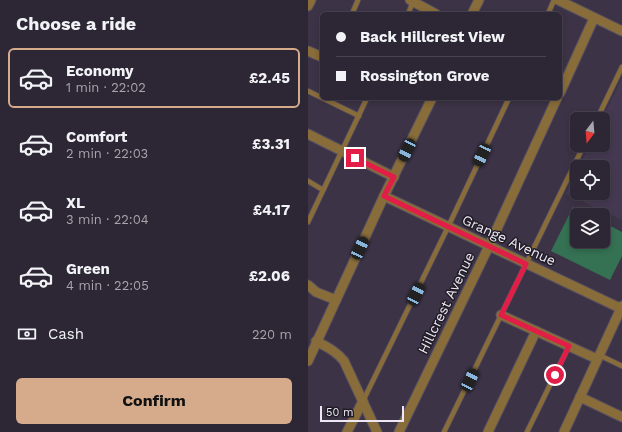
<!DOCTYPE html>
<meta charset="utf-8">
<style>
body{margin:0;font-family:"Work Sans",sans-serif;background:#352e3c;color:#f1f3f6;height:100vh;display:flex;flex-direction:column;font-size:15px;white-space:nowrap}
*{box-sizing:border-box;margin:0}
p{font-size:13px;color:#a7a5ac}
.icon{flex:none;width:22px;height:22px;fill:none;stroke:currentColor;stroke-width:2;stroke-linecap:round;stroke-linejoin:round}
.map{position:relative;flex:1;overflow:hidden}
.sheet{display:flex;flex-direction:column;background:#2d2634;width:308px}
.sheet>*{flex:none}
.guide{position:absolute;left:12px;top:12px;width:242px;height:88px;border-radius:6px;box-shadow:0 2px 6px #0003,0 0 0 1px #48434f;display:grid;align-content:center;height:88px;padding:0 16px;background:#2d2634}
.needle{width:26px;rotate:196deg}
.buttons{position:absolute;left:262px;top:112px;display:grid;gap:8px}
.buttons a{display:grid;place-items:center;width:40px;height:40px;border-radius:6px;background:#2d2634;box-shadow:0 2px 6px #0003,0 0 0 1px #48434f;font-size:20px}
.scale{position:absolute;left:12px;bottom:10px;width:84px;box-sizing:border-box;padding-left:4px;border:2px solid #eee8f5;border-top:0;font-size:11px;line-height:14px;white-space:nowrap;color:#eee8f5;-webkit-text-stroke:3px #211d26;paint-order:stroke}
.end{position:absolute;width:18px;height:18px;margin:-9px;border:5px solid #e11d48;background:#fff;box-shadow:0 0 0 2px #fff}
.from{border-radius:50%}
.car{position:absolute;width:12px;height:24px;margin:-12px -6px;border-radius:5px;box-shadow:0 0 3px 1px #0007;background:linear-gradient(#222 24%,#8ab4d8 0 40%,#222 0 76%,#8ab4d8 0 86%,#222 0)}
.guide b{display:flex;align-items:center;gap:14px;height:38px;font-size:15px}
.guide b+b{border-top:1px solid #48434f}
.guide i{width:10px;height:10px;background:#f1f3f6}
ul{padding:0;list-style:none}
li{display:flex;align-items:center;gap:12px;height:60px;margin:0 8px 6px;padding:0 8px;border:2px solid transparent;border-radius:6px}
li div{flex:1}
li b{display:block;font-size:15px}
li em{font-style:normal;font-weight:700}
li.selected{border-color:#d6ab8b}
li>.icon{width:36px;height:36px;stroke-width:1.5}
h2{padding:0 16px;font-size:18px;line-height:48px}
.pay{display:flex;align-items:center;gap:10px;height:44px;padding:0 16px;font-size:15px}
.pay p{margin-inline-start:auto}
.cta{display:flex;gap:8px;margin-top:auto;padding:8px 16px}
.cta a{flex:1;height:46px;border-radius:6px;background:#d6ab8b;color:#111;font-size:16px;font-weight:700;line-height:46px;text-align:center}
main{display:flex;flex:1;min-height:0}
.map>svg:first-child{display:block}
.built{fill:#453952}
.pitch{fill:#357153}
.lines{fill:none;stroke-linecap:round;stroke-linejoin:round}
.service-casing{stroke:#585062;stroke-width:6}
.minor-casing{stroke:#585062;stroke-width:11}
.service{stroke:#886c39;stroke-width:4.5}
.minor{stroke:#886c39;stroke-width:9}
.route{stroke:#e11d48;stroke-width:5}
.labels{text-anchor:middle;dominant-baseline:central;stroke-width:3;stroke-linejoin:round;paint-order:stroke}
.street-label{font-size:14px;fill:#eee8f5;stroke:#211d26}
</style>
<main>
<section class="sheet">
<h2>Choose a ride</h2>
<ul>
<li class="selected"><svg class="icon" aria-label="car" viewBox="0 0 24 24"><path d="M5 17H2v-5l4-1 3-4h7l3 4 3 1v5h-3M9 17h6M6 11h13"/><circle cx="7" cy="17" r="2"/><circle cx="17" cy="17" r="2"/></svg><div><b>Economy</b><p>1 min · 22:02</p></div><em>£2.45</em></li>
<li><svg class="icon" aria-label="car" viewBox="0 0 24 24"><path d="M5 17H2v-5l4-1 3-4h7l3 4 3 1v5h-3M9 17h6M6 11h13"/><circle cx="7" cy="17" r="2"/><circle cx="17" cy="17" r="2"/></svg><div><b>Comfort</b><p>2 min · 22:03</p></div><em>£3.31</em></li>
<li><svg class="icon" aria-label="car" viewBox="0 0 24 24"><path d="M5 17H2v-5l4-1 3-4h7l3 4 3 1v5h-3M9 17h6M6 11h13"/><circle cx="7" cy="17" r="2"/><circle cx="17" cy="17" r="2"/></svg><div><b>XL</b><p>3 min · 22:04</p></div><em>£4.17</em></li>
<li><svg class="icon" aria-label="car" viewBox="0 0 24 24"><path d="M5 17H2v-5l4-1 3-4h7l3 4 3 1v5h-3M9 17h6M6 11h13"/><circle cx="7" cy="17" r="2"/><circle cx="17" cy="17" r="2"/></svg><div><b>Green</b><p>4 min · 22:05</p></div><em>£2.06</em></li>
</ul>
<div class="pay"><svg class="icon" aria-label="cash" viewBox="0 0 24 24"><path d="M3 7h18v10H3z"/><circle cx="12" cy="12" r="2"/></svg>Cash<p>220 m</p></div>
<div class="cta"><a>Confirm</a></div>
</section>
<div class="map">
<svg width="314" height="432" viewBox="0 0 314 432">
<rect width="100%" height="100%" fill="#3c3346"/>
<polygon class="built" points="314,78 314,220 258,194 269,172 269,193 295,193 295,167 271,167 282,145 295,145 294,119"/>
<polygon class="pitch" points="265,207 280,215 269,215 269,241 295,241 295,222 314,232 314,256 302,280 243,251"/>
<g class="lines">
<g class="service-casing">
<g id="service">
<polyline points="44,14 50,0"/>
<polyline points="100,14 105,2"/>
<polyline points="240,14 246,0"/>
<polyline points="0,91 51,116"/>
<polyline points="289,119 314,67"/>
<polyline points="0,181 15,190"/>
<polyline points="0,222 59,98"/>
<polyline points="291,355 314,366"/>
<polyline points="55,401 140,227 201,98"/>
<polyline points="136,432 276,145"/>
<polyline points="219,432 261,346"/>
</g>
</g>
<g class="minor-casing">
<g id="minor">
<polyline points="102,0 128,14"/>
<polyline points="250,0 314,31"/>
<polyline points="0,6 3,0"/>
<polyline points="164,14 171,0"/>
<polyline points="0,51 14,57"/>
<polyline points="252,93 286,18"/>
<polyline points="0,134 86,177"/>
<polyline points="76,196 314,309"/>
<polyline points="0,285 8,292 28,300"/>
<polyline points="193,315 289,359"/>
<path d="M8,341C19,347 28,351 36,361L69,432"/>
<polyline points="0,361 76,196 124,98"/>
<polyline points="272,397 314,417"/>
<polyline points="39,432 55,401"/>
<polyline points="91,432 181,246 249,98"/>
<polyline points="180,432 228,331"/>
<polyline points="256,432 314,306"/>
</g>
</g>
<use href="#service" class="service"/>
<use href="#minor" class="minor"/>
</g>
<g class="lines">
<polyline class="route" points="47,158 86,177 76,196 218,264 193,315 261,346 247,375"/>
</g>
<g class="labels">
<g class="street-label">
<text transform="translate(201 240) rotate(25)">Grange Avenue</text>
<text transform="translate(138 303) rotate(-64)">Hillcrest Avenue</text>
</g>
</g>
</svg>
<div class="buttons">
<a><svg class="needle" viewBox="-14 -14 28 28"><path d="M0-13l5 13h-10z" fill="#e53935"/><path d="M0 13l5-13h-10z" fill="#a7a5ac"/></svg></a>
<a><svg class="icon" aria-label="locate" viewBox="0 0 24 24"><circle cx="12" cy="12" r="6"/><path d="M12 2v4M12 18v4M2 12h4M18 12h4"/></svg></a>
<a><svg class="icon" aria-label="layers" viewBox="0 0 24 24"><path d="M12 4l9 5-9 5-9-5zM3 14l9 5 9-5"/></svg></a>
</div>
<div class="scale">50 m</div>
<i class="end from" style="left:247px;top:375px"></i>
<i class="end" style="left:47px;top:158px"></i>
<i class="car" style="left:99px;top:150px;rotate:206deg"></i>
<i class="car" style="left:174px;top:155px;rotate:205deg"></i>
<i class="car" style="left:52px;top:248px;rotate:25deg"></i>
<i class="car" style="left:108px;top:294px;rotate:26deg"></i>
<i class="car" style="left:162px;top:380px;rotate:26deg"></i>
<div class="guide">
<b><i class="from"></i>Back Hillcrest View</b>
<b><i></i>Rossington Grove</b>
</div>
</div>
</main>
